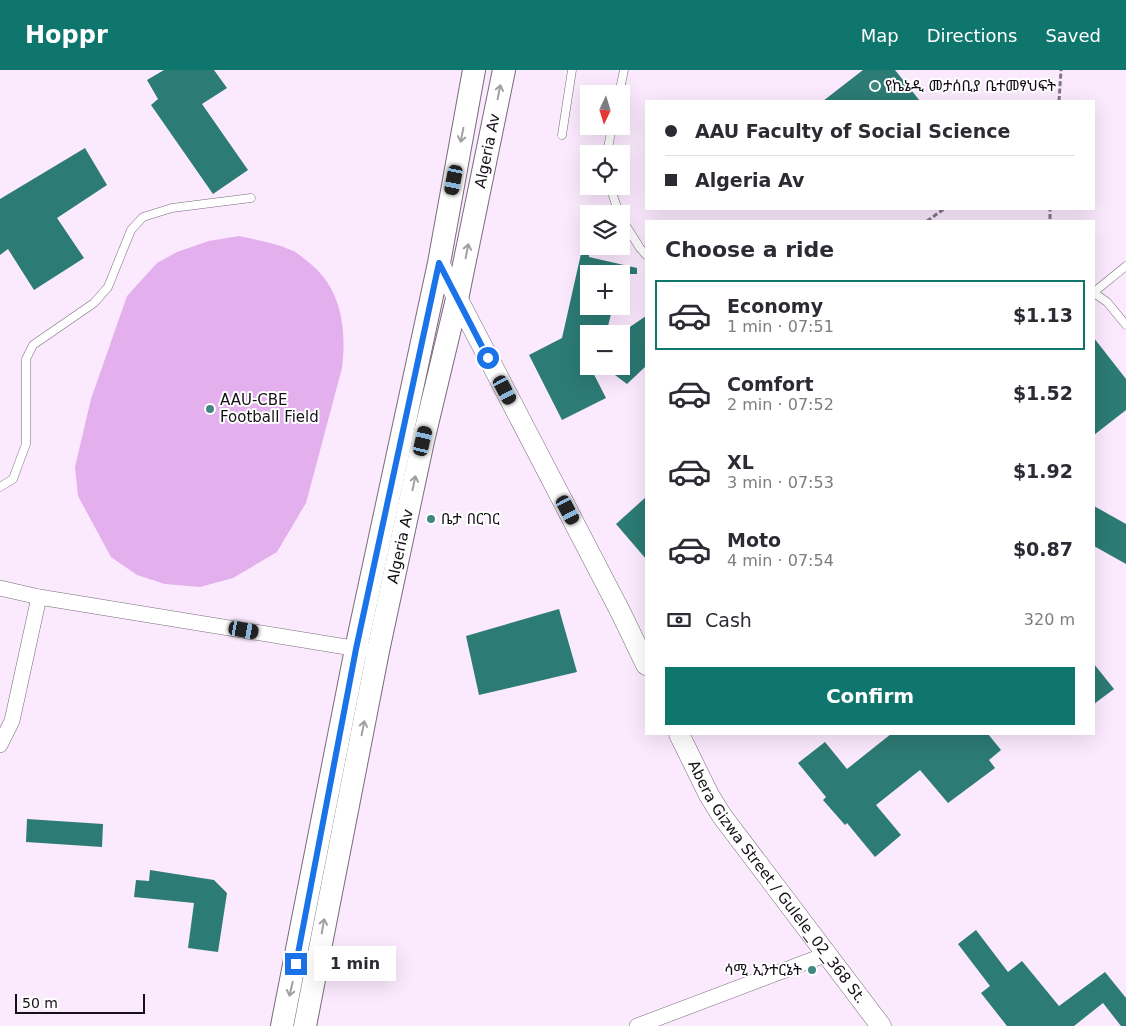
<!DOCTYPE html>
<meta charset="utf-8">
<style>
body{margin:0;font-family:"DejaVu Sans","Noto Sans Ethiopic",sans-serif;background:#f2f2f3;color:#2b2b33;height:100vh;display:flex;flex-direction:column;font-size:19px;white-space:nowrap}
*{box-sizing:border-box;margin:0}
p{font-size:16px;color:#7c7c81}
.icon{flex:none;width:28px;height:28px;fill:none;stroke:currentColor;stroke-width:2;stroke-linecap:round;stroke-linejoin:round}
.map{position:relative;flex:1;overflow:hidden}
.drawer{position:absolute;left:645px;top:150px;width:450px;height:515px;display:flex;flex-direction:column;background:#fff;border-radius:0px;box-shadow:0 5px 20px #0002}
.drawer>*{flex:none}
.guide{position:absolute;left:645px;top:30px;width:450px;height:110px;border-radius:0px;box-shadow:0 5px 20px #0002;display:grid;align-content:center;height:110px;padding:0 20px;background:#fff}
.needle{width:32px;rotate:184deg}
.tools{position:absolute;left:580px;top:15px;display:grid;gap:10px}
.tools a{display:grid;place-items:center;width:50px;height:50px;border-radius:0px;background:#fff;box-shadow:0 5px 20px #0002;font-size:25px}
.scale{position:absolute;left:15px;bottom:12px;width:130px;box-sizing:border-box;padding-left:5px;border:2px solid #151017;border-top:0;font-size:14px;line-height:18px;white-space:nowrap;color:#151017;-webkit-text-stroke:4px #fff;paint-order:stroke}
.end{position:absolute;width:22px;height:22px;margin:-11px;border:6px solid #1a73e8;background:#fff;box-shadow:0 0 0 2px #fff}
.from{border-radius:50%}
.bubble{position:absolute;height:35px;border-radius:0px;background:#fff;box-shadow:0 5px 20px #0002;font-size:16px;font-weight:700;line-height:35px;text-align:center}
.car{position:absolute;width:15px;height:30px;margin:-15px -8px;border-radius:6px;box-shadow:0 0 4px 1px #0007;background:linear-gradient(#222 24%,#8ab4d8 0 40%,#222 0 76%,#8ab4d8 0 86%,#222 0)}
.guide b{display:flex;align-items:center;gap:18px;height:48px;font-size:19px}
.guide b+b{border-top:1px solid #e1e1e2}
.guide i{width:12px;height:12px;background:#2b2b33}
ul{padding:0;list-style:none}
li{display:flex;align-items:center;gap:15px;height:70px;margin:0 10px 8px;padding:0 10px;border:2px solid transparent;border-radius:0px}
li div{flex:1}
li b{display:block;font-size:19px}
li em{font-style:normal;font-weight:700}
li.current{border-color:#0f766e}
li>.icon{width:45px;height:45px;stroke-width:1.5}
h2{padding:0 20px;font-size:22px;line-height:60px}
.pay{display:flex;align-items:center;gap:12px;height:55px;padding:0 20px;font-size:19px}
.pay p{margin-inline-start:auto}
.action{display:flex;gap:10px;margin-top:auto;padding:10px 20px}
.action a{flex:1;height:58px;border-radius:0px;background:#0f766e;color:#fff;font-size:20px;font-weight:700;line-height:58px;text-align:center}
header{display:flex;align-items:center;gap:30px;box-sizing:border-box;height:70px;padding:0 25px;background:#0f766e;color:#fff}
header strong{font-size:24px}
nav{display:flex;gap:28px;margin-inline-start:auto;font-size:18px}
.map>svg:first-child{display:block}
.green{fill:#e3afed}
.building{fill:#2c7b74}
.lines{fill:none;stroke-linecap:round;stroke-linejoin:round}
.lane-casing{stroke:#796a7c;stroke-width:9}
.street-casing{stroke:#796a7c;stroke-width:16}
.secondary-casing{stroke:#796a7c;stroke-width:21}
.primary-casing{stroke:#796a7c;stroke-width:24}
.path{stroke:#807582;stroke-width:3;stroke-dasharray:5 2.5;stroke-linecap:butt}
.lane{stroke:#fff;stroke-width:8}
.street{stroke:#fff;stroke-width:15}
.secondary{stroke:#fff;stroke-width:20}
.primary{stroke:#fff;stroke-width:22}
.oneway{stroke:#a19fa2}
.route{stroke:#1a73e8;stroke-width:6}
.poi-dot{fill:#428882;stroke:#fff;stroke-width:2}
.labels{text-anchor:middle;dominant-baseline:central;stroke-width:4;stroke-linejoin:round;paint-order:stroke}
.poi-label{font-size:15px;fill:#151017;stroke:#fff;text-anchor:start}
.street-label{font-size:15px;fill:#151017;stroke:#fff}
</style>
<header>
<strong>Hoppr</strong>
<nav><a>Map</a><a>Directions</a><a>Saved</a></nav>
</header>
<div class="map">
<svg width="1126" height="956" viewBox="0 0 1126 956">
<rect width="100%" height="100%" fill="#fbe9fe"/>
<path class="green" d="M239,166C257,170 275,173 291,180C297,182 302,187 307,191C341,216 347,258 342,298L306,433L277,482L233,508L200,517L165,514L137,505L111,487L78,426L75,397L91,329L127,226L157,193L177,182L209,171Z"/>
<g class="building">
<polygon points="164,0 214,0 227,18 202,34 248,100 213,124 151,35 158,29 147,10"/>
<polygon points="863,0 895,0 920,31 823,31"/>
<polygon points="85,78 107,115 57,148 84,188 34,220 8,179 0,185 0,129"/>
<polygon points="583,175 589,175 589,187 637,198 637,204 589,204 589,236 613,236 606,264 589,264 589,286 582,281 606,328 562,350 529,285 562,268"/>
<polygon points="646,246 646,296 627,314 603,296 621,296 621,263"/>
<polygon points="1094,268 1126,309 1126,340 1094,365"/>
<polygon points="646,427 646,489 616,454"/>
<polygon points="1094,436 1126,454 1126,494 1094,476"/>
<polygon points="559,539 577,602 479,625 466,566"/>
<polygon points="1094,594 1114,619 1094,634"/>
<polygon points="891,664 988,664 1001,680 989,690 995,698 948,733 920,700 876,735 901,765 875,787 847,753 845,755 823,730 826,727 798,693 825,672 847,699"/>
<polygon points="27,749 103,754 102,777 26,772"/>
<polygon points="150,800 214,810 227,823 218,882 188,878 194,833 134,827 136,810 149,811"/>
<polygon points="976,860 1008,902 1022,891 1059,936 1105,902 1126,928 1126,956 1121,956 1103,933 1074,956 1007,956 981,923 990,916 958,874"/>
</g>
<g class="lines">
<g class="lane-casing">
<g id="lane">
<polyline points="619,24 624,0"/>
<polyline points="562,65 572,0"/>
<polyline points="607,84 612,56"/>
<polyline points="610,116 619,144"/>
<polyline points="621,148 640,178 646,185"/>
<polyline points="1094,222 1126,196"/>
<polyline points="1094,223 1107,232 1126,255"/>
<polyline points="0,417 13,409 26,374 26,289 33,275 94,233 108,217 131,160 143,147 172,138 251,128"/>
</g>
</g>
<g class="street-casing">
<g id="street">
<polyline points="0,518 39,527 365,580"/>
<polyline points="0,675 12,651 39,527"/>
<polyline points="637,956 825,885"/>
</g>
</g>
<g class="secondary-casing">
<g id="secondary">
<polyline points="439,193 621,543 646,595"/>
<path id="s1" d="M679,664L709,725L722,746L881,956"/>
</g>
</g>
<g class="primary-casing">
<g id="primary">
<polyline points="282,956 356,579 439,193 474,0"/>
<path id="s2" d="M305,956L378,581L423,371L457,229L504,0"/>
</g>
</g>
<g class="path">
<polyline points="1059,31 1061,0"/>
<polyline points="1050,149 1050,139"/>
<polyline points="927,151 944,139"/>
</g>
<use href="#lane" class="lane"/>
<use href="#street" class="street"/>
<use href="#secondary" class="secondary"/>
<use href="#primary" class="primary"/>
</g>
<defs><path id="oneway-shaft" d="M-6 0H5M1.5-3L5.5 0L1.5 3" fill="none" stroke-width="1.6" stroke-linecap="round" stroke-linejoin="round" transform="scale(1.25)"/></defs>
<g class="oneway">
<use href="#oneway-shaft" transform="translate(499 22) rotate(-79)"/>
<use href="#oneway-shaft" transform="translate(462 65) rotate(101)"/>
<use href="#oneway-shaft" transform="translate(467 181) rotate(-79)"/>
<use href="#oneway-shaft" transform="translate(414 413) rotate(-78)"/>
<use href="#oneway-shaft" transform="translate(363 658) rotate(-79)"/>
<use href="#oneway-shaft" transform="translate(323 856) rotate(-80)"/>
<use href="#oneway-shaft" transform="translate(291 919) rotate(103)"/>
</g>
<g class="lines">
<polyline class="route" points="296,894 356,579 439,193 488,288"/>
</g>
<g class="poi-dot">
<circle cx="875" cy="16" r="5"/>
<circle cx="210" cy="339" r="5"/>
<circle cx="431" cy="449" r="5"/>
<circle cx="812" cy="900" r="5"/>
</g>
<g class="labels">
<g class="poi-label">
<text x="885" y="16">የኬኔዲ መታሰቢያ ቤተመፃህፍት</text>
<text x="220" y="330">AAU-CBE<tspan x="220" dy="17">Football Field</tspan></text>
<text x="441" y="449">ቤታ በርገር</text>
<text x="802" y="900" text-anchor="end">ሳሚ ኢንተርኔት</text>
</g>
<g class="street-label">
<text stroke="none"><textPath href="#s2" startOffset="894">Algeria Av</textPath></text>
<text stroke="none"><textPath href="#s2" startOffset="489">Algeria Av</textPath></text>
<text stroke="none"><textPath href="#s1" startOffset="178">Abera Gizwa Street / Gulele_02_368 St.</textPath></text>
</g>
</g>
</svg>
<div class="tools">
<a><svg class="needle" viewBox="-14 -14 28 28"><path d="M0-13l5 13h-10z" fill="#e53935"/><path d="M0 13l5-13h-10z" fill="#7c7c81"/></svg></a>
<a><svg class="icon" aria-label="locate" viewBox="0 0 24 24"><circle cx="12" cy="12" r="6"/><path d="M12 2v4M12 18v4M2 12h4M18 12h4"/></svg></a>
<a><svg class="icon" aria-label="layers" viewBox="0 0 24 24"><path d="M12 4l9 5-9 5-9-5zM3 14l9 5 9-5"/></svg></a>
<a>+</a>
<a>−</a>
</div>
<div class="scale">50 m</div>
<i class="end from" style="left:488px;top:288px"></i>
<i class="end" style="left:296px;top:894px"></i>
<div class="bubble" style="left:314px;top:876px;width:82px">1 min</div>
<i class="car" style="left:454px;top:110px;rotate:191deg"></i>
<i class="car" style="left:505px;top:320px;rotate:152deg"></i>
<i class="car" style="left:423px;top:371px;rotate:13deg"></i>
<i class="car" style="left:568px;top:440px;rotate:152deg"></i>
<i class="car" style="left:244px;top:560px;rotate:100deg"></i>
<div class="guide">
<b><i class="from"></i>AAU Faculty of Social Science</b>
<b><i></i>Algeria Av</b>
</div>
<section class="drawer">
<h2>Choose a ride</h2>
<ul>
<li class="current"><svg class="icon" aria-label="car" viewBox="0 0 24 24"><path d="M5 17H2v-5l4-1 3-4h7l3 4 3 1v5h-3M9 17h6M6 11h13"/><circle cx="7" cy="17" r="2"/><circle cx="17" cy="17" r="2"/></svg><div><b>Economy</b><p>1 min · 07:51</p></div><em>$1.13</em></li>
<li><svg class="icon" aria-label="car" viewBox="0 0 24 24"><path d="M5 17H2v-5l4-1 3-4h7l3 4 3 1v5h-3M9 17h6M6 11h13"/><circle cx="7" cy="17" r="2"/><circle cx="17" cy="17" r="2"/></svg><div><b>Comfort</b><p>2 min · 07:52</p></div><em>$1.52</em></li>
<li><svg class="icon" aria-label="car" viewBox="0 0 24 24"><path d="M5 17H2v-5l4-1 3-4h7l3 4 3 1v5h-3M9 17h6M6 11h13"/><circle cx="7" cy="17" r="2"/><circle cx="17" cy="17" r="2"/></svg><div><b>XL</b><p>3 min · 07:53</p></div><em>$1.92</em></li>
<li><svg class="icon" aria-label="car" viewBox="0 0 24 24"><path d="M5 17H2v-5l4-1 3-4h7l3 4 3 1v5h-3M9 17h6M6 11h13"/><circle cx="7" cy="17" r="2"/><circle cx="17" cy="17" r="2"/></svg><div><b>Moto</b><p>4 min · 07:54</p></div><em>$0.87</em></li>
</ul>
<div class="pay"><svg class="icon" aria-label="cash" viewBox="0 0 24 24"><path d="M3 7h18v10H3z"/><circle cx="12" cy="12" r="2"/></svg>Cash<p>320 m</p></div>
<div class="action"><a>Confirm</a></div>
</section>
</div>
